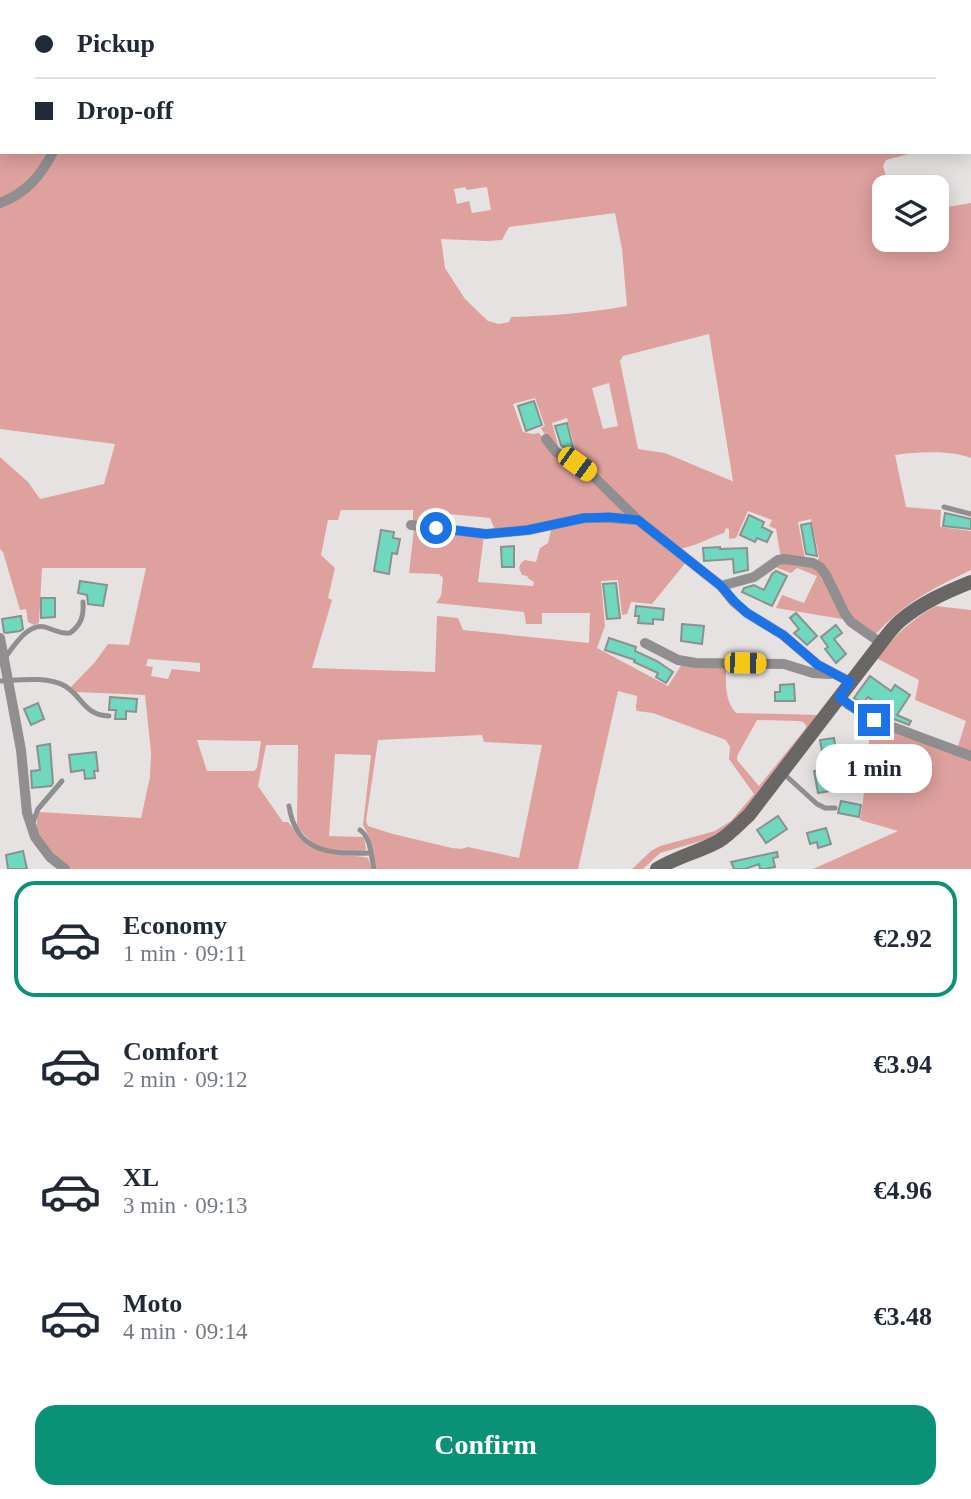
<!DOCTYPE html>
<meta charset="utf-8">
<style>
body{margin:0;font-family:"Times New Roman",serif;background:#f2f2f3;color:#1f2937;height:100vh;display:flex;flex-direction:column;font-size:26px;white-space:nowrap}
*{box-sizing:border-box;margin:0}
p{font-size:23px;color:#747a83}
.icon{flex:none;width:38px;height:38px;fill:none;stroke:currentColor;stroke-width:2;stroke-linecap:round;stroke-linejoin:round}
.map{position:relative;height:869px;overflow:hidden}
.details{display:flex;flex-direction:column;background:#fff;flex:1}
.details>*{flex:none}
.banner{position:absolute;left:0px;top:0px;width:971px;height:154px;box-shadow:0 4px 18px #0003;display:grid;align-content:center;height:154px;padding:0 35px;background:#fff}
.tools{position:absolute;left:872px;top:175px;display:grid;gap:14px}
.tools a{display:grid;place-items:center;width:77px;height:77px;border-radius:14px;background:#fff;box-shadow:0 4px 18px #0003;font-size:35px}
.end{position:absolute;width:32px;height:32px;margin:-16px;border:9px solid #1a73e8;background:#fff;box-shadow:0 0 0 4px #fff}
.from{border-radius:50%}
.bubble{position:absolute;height:49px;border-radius:21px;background:#fff;box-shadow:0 4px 18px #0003;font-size:23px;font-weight:700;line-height:49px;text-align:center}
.car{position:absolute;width:21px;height:42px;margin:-21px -10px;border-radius:9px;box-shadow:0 0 5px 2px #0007;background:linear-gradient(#f5c518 24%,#345 0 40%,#f5c518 0 76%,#345 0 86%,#f5c518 0)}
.banner b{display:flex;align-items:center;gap:24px;height:66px;font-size:26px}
.banner b+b{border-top:2px solid #e0e1e3}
.banner i{width:18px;height:18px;background:#1f2937}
ul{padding:12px 0 0;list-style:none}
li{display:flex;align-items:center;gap:21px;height:116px;margin:0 14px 10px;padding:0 21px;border:4px solid transparent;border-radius:21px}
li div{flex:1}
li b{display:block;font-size:26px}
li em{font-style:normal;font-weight:700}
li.selected{border-color:#0c9179}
li>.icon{width:63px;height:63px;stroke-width:1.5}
.cta{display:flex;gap:14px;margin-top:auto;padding:14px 35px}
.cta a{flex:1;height:80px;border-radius:21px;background:#0c9179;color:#fff;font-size:28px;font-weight:700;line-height:80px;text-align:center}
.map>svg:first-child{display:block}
.green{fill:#dea19e;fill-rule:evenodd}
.building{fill:#6ed9bf;stroke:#8c908f;stroke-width:2}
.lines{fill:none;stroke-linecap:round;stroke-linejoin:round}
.service{stroke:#908e8e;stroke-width:5}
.minor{stroke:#908e8e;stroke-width:10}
.secondary{stroke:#696666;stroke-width:14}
.route{stroke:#1a73e8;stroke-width:9}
</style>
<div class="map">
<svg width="971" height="869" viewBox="0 0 971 869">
<rect width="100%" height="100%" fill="#e7e2e2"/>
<g class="green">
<rect x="470" y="0" width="343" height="2"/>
<polygon points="0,25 2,25 2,44 0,45 2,49 2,152 47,152 35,177 0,201"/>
<path d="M56,152H916L886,160L883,166L889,187H884V240H936V209L971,203V458C949,450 919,452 895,455L906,507L941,510L940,527L971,531V570C932,589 905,602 875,635L852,620L817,562L819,557L811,519L798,522L805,559L782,556L780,553L776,529L769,526L772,520L748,511L736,538L729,539V529L726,528L724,533C709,538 694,547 678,549L578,461L567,418L552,423L560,453L548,440L541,428L545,426L535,398L513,404L523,432L533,434L539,433L548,445L584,470L625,511L623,516L495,530L490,518L427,512L426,524L413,523V510H341L338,520H328L321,555L335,568L328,598L332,600L312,668L435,672L437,616L458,618L463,630L589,643L590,613H542V624H526L524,612L436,603L441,596L443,578L439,574L409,573L414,529L484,535L478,582L533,586L534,582L529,579L527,576L522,575L519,568L521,563L525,560L536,562L540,548L548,543L552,526L584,521L634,523L687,561L652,604L631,602L627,614L622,615L618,580L601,581L605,626L597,648L668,686L682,664L726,665C726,683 724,699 736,713L820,715L737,821L715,837L660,853L643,869H632L651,851L660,846L715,831L731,821L754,794L729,759L730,747L726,740L653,713L637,711C634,706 638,701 637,696L618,691L578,869H376C373,853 371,838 363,825L371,755L335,754L329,836L364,837L366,849L364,852L324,849L314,845L297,827L298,745H266L258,786L283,822H288C316,857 322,852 364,857L368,858L372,869H68L63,866L36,830L37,819L39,812L141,818L150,777L151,752L145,695L76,692L71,687L95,662L108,644L129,645L146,568H42L39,623L34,625L28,622L26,609L20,610L3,552L0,549V457L28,482L40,499L104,484L115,444L0,429V206L16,199ZM465,187L467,190L487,187L491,210L472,213L469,201L457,204L454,189ZM615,213L622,249L627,306C588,313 550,316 511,317L509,322L499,324L488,321L465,299L445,268L441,239L487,241L502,240L509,227ZM709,334L733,481H732L665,453L638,449L620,361L623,356ZM609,383L618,426L603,429L592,388ZM148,659L200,663V672L172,669L168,679L151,676L153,667L146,666ZM757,720L798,721L803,722L806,725V728L759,786L737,760V756ZM482,735L484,742L542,745L519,858L468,847L461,849L452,848L393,834L368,826L366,821L378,740ZM197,740L261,741L257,768L254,771H207Z"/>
<polygon points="778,563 815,568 825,577 844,615 842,619 776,608 782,595 804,603 817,576 797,568 791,573 775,567"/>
<path d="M936,606L971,610V753L958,746L966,721L915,700L919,680L876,658C894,637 911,619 936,606Z"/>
<path d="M871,722L971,759V869H813L898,831L860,820C866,788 867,755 871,722Z"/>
</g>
<g class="building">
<polygon points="534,401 542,425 526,431 518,406"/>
<polygon points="567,423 574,452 573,453 561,445 555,426"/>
<polygon points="945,513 971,519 971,529 943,526"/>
<polygon points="749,515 764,522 762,527 772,532 767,542 757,538 755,542 740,535"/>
<polygon points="811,523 817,556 806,554 801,525"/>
<polygon points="381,530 394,532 393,538 400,539 397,554 392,553 389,574 374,571"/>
<polygon points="514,546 514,567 502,567 501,547"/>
<polygon points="720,547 720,549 747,548 748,570 734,573 733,559 704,561 703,548"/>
<polygon points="776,571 787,576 772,606 742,592 744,588 754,585 764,590 772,574"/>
<polygon points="80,581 107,585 103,606 88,604 87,595 78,593"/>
<polygon points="616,583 620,618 607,619 603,584"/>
<polygon points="41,598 55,598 55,617 41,618"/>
<polygon points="636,606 664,609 663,620 653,619 653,624 638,623 639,616 635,616"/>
<polygon points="796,613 817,636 807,645 794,633 799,629 790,618"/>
<polygon points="21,616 23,629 20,631 6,633 4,632 2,619"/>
<polygon points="682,624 704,626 702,644 681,641"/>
<polygon points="836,625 842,633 834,639 846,654 836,663 825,649 828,647 821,637"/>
<polygon points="609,638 636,647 635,651 657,661 673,672 666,683 656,677 658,673 634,662 635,660 605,650"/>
<polygon points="870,676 891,691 895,685 910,695 897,715 911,721 909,725 878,713 881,707 868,697 863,704 854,698"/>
<polygon points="794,684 795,701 775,701 775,692 780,692 780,685"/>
<polygon points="110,697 137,699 136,712 126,711 126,719 115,719 116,710 109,710"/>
<polygon points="38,703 44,719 31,725 24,709"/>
<polygon points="834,738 838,763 833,764 835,779 853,776 854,787 818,793 814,771 825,769 820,740"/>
<polygon points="50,744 53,783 51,786 32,788 31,771 40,770 37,746"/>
<polygon points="96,752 98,771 94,771 95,778 85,779 84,770 71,772 69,755"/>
<polygon points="841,801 861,805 859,817 838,813"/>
<polygon points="778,816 787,829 766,843 757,830"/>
<polygon points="826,828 831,844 818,848 817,842 810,844 807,833"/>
<polygon points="23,851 27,869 8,869 6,855"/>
<polygon points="777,852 778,857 773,858 775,867 765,869 760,869 759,864 745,869 734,869 731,862"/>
</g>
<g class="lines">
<g class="service">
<polyline points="944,507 971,514"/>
<path d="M4,659C14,646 29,620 48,628C57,631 60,634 70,633C81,625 84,616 83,602"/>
<path d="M0,681C19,680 48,676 65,686C83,697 84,715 109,716"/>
<polyline points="784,774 817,804 825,808 835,808"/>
<path d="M289,806C296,853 330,854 370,853"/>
<polyline points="33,822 38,809 62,781"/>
<path d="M360,830C371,837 371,857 374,869"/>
</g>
<g class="minor">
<polyline points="78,0 78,2"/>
<polyline points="466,0 466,2"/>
<path d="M0,203C26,193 40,177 53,152"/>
<polyline points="546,439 556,452 577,464 592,475 638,520 721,586 734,602 747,613 783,635 818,665 850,682"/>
<polyline points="411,525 486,534 528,530 584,518 609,518 638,520"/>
<polyline points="721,586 754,577 778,560 784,559 813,563 820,567 826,575 845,614 851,622 881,643"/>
<polyline points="0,638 21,750 27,813 35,837 50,857 65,869"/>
<polyline points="645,643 678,660 696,663 784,664 813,673 830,674"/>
<polyline points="839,697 849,705 874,720 971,756"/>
</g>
<path class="secondary" d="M657,869C676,857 699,852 719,841C730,834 739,824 749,815L881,643C887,635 893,627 900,621C921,603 946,592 971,582"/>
</g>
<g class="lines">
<polyline class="route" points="436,528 486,534 528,530 584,518 609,517 638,520 721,586 734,601 747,613 783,635 818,665 850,682 839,697 864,715 874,720"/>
</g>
</svg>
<div class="tools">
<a><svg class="icon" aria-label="layers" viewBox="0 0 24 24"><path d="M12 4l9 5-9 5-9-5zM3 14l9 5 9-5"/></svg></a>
</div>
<i class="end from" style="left:436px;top:528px"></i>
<i class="end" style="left:874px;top:720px"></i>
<div class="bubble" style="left:816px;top:744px;width:116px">1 min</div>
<i class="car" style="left:577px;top:464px;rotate:126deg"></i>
<i class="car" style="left:745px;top:663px;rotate:91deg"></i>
<div class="banner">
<b><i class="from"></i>Pickup</b>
<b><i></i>Drop-off</b>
</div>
</div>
<section class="details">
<ul>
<li class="selected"><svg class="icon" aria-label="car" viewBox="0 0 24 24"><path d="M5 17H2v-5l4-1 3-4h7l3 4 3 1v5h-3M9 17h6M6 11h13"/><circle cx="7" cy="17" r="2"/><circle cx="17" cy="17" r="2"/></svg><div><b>Economy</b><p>1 min · 09:11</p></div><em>€2.92</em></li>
<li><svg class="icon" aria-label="car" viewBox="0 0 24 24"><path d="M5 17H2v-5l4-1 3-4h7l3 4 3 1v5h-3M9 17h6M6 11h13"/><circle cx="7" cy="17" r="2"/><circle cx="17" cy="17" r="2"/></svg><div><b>Comfort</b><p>2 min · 09:12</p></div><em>€3.94</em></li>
<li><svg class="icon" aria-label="car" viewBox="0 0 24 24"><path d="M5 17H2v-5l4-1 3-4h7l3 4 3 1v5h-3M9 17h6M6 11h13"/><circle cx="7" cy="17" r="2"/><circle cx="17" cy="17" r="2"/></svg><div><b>XL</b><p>3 min · 09:13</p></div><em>€4.96</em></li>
<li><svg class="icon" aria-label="car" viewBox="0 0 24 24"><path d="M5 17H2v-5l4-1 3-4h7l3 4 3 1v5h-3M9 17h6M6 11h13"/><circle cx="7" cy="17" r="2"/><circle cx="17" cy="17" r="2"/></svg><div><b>Moto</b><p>4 min · 09:14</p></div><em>€3.48</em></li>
</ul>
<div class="cta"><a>Confirm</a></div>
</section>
